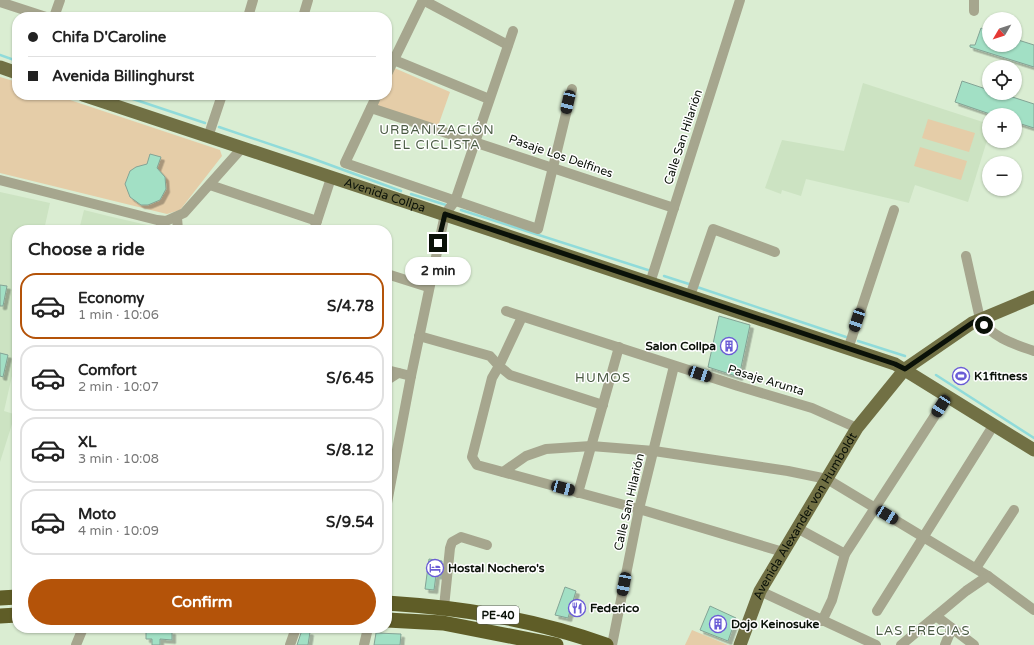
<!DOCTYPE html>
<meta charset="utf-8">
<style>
body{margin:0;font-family:"Varela Round",sans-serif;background:#f2f2f2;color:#222;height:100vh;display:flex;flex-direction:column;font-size:15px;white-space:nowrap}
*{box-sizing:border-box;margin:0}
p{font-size:13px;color:#767676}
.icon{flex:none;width:22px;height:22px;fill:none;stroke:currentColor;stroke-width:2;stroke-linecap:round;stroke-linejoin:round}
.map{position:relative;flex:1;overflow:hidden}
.sheet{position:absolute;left:12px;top:225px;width:380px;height:408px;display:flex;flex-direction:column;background:#fff;border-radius:16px;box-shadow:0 1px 3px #0004}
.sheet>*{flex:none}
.top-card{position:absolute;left:12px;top:12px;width:380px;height:88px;border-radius:16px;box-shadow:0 1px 3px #0004;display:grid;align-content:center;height:88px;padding:0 16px;background:#fff}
.needle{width:26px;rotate:231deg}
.controls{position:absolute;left:982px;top:12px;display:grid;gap:8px}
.controls a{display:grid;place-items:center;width:40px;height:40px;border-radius:50%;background:#fff;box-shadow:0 1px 3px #0004;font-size:20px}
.end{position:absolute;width:18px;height:18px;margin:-9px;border:5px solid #0a1108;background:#fff;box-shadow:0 0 0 2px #fff}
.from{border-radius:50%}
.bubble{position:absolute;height:28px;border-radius:14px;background:#fff;box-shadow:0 1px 3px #0004;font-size:13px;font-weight:700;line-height:28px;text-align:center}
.car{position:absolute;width:12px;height:24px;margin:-12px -6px;border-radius:5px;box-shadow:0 0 3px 1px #0007;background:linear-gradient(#222 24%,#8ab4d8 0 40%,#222 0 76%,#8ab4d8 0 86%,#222 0)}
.top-card b{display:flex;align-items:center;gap:14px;height:38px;font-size:15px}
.top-card b+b{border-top:1px solid #e0e0e0}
.top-card i{width:10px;height:10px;background:#222}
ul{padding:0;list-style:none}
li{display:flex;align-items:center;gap:12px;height:66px;margin:0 8px 6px;padding:0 8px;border:2px solid #e0e0e0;border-radius:16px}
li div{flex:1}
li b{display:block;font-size:15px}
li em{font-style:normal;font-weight:700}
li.selected{border-color:#b45309}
li>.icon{width:36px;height:36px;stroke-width:1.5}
h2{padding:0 16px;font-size:18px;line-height:48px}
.primary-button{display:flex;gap:8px;margin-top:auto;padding:8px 16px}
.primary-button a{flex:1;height:46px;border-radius:24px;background:#b45309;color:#fff;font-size:16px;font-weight:700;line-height:46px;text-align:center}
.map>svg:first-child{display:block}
.built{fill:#cce3c2}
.green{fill:#e5cda8}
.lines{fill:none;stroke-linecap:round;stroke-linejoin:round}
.stream{stroke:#90dbda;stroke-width:2.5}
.building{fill:#a2e0c5;stroke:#83a395;filter:url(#shadow)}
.minor{stroke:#a6a68e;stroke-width:10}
.major{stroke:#717044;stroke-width:13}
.highway{stroke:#5f5d27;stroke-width:15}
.route{stroke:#0a1108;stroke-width:5}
.labels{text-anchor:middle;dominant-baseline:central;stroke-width:3;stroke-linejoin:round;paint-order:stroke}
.shield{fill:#fff;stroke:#545852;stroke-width:1}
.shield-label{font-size:11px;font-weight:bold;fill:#0a1108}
.street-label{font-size:12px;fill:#0a1108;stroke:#fff}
.poi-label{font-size:12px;font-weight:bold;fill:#0a1108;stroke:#fff;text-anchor:start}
.neighbourhood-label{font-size:13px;letter-spacing:1px;fill:#4b5b44;stroke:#fff}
</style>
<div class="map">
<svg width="1034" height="645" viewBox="0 0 1034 645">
<defs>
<filter id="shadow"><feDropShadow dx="3.5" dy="3.5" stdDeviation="0" flood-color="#0004"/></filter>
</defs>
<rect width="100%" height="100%" fill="#daedd2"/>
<g class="built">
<polygon points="863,83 989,124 989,134 968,202 915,185 909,203 806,179 801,196 782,190 781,194 765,188 782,140 844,151"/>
<polygon points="0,192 50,203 44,230 17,230 17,354 4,411 17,415 17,425 12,424 0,462"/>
<polygon points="84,210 108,216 169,230 79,230"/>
</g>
<g class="green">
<polygon points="392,67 450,92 437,129 372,107 378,95 387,95 387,78"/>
<polygon points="0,77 17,82 17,95 55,95 220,150 222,156 180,210 167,214 0,173"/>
<polygon points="928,119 975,133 969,152 922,138"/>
<polygon points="920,147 967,161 961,180 914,166"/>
<polygon points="692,630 728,645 685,645"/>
</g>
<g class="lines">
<g class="stream">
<polyline points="0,55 17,61"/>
<polyline points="121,95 205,123"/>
<polyline points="219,127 311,158 401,191"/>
<polyline points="411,194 446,205"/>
<polyline points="461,210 651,271"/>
<polyline points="664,276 692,285"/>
<polyline points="697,287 846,337"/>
<polyline points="858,341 905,356"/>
<polyline points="936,375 1034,438"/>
</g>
</g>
<g class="building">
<polygon points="981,28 989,31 989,45 1015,45 1015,39 1034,45 1034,67 970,47 970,45 975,45"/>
<polygon points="962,81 989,90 989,93 1000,93 1034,104 1034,128 1015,122 1015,115 993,115 955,102"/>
<polygon points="150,154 161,157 157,168 165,177 166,189 160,200 148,205 141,205 130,197 125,184 130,171 136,167 147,164"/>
<polygon points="0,285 7,286 3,306 0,306"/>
<polygon points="719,316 750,325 739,377 708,367"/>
<polygon points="0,353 8,355 3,377 0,376"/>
<polygon points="429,559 442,561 441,576 436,575 434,590 425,589"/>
<polygon points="565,587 576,591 568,618 555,615"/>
<polygon points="710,606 736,618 728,641 700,630"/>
<polygon points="302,630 310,632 308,645 297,645"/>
<polygon points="146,631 172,631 172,640 160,639 160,645 152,645 152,639 146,639"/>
<polygon points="376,633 401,634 400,645 374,645"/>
</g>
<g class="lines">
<g class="minor">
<polyline points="423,0 508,45"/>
<polyline points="0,2 46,17"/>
<polyline points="974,11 974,0"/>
<polyline points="54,17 60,0"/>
<polyline points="248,17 253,0"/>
<polyline points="303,17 308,0"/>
<polyline points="394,60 489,99"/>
<polyline points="387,74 423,0"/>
<polyline points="377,95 345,163 538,229 572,89"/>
<polyline points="371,108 674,208"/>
<polyline points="208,137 222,95"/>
<polyline points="0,180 157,220 166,221 184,213 242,148"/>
<polyline points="210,185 317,221"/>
<polyline points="177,218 178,230"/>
<polyline points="314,230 331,178"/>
<path d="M966,256L980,319C993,338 1014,344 1034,351"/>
<polyline points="387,274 428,287"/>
<polyline points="650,283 740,0"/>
<polyline points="690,296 713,229 775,252"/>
<polyline points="506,311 738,386 812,408 857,428"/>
<polyline points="522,317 499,366 510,375 603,405"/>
<polyline points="419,336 490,356 499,366 492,378 472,457 477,465 639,509 783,552"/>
<polyline points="848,349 894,210"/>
<polyline points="387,370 411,376"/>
<polyline points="387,380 398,373"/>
<polyline points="503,472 526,456 546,449 591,446 654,451 788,471 827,479 988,576 1034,610"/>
<polyline points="578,493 619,347"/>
<polyline points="387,503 411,376 445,214 455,201 513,31"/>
<polyline points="797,528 845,554"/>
<polyline points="976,568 1014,510"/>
<polyline points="760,591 876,645"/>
<polyline points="444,607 450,548 452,542 461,537 487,545"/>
<polyline points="877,611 993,426"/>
<polyline points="936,616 974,645"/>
<polyline points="822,621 832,600 845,554 947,397"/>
<polyline points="76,645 83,628"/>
<polyline points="290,645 296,628"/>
<polyline points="364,645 368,628"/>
<polyline points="612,645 639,509 674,366"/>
<polyline points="901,645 966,591 988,576"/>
<polyline points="945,645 952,628"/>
</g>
<g class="major">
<polyline points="0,67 17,73"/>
<path id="s1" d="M83,95L895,364L1034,450"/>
<path id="s2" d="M740,645L760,591L857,428L905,369L972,323L1034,297"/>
</g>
<g class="highway">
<polyline points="0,598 17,597"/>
<path d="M387,603C463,608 534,619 606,645"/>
<polyline points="0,616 17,615"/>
<polyline points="387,620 443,623 556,645"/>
</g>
</g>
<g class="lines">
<polyline class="route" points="438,243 445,214 895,364 905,369 972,323 980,319 984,325"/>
</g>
<defs>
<g id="building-ring" transform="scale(0.9)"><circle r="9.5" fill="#fff" stroke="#6a5cd6" stroke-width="1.5"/><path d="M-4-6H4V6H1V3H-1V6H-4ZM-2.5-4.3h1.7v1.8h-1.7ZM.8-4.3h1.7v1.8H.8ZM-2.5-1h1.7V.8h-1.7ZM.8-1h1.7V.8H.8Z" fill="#6a5cd6"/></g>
<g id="stadium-ring" transform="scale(0.9)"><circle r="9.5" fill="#fff" stroke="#6a5cd6" stroke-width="1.5"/><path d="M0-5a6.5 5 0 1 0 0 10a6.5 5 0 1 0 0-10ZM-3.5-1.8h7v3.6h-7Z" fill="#6a5cd6"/></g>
<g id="hotel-ring" transform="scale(0.9)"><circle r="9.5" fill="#fff" stroke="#6a5cd6" stroke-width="1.5"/><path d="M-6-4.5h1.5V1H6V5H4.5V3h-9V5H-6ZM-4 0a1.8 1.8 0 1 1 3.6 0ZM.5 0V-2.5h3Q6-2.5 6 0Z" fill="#6a5cd6"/></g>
<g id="restaurant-ring" transform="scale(0.9)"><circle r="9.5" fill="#fff" stroke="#6a5cd6" stroke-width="1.5"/><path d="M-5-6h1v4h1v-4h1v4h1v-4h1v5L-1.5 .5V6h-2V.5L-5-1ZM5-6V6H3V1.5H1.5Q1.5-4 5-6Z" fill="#6a5cd6"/></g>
</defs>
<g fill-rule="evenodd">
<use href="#building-ring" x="729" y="346"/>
<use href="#stadium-ring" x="961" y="376"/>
<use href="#hotel-ring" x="435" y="568"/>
<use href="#restaurant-ring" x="577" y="608"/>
<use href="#building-ring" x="718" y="624"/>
</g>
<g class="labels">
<rect class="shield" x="477" y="606" width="42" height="18" rx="3"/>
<g class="shield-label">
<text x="498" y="615">PE-40</text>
</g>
<g class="street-label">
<text transform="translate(683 137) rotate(-72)">Calle San Hilarión</text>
<text transform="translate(561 156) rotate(19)">Pasaje Los Delfines</text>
<text stroke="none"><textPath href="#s1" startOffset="318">Avenida Collpa</textPath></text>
<text transform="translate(766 380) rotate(17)">Pasaje Arunta</text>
<text transform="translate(629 502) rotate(-77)">Calle San Hilarión</text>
<text stroke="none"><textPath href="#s2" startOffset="145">Avenida Alexander von Humboldt</textPath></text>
</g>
<g class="poi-label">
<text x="716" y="346" text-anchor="end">Salon Collpa</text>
<text x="974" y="376">K1fitness</text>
<text x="448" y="568">Hostal Nochero's</text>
<text x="590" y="608">Federico</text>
<text x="731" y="624">Dojo Keinosuke</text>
</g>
<g class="neighbourhood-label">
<text x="437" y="130">URBANIZACIÓN<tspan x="437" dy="15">EL CICLISTA</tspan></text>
<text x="603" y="378">HUMOS</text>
<text x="923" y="631">LAS FRECIAS</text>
</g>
</g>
</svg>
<div class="controls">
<a><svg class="needle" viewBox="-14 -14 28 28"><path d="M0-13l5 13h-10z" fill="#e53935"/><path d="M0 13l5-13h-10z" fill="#767676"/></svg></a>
<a><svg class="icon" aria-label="locate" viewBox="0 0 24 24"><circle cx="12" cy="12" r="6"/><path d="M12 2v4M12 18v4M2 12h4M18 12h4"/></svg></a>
<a>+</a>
<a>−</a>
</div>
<i class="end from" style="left:984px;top:325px"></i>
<i class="end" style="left:438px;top:243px"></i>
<div class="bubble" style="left:405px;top:257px;width:66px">2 min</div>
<i class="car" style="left:568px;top:102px;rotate:193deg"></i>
<i class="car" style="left:857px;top:320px;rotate:198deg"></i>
<i class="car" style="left:700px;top:374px;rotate:108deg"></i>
<i class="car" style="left:941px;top:406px;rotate:213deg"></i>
<i class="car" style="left:563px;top:488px;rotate:105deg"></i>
<i class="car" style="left:887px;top:515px;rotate:121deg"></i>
<i class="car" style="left:624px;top:584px;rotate:191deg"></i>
<div class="top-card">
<b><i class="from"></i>Chifa D'Caroline</b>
<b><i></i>Avenida Billinghurst</b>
</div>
<section class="sheet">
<h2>Choose a ride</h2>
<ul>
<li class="selected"><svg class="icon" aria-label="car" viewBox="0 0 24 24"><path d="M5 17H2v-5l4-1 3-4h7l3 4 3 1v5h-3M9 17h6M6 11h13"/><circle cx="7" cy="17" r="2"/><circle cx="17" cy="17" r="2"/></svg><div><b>Economy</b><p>1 min · 10:06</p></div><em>S/4.78</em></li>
<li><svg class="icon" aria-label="car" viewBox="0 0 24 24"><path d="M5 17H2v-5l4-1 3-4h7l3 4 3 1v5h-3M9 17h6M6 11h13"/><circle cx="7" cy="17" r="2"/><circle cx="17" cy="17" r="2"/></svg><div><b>Comfort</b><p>2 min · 10:07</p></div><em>S/6.45</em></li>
<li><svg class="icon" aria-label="car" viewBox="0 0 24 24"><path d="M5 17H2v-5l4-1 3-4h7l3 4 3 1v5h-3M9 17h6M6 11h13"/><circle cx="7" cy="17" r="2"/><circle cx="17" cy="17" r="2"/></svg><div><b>XL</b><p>3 min · 10:08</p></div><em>S/8.12</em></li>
<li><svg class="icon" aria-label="car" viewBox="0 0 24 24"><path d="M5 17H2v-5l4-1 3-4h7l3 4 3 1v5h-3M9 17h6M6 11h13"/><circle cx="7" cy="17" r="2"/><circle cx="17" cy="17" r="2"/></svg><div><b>Moto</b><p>4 min · 10:09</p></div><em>S/9.54</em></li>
</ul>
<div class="primary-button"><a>Confirm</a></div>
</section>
</div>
